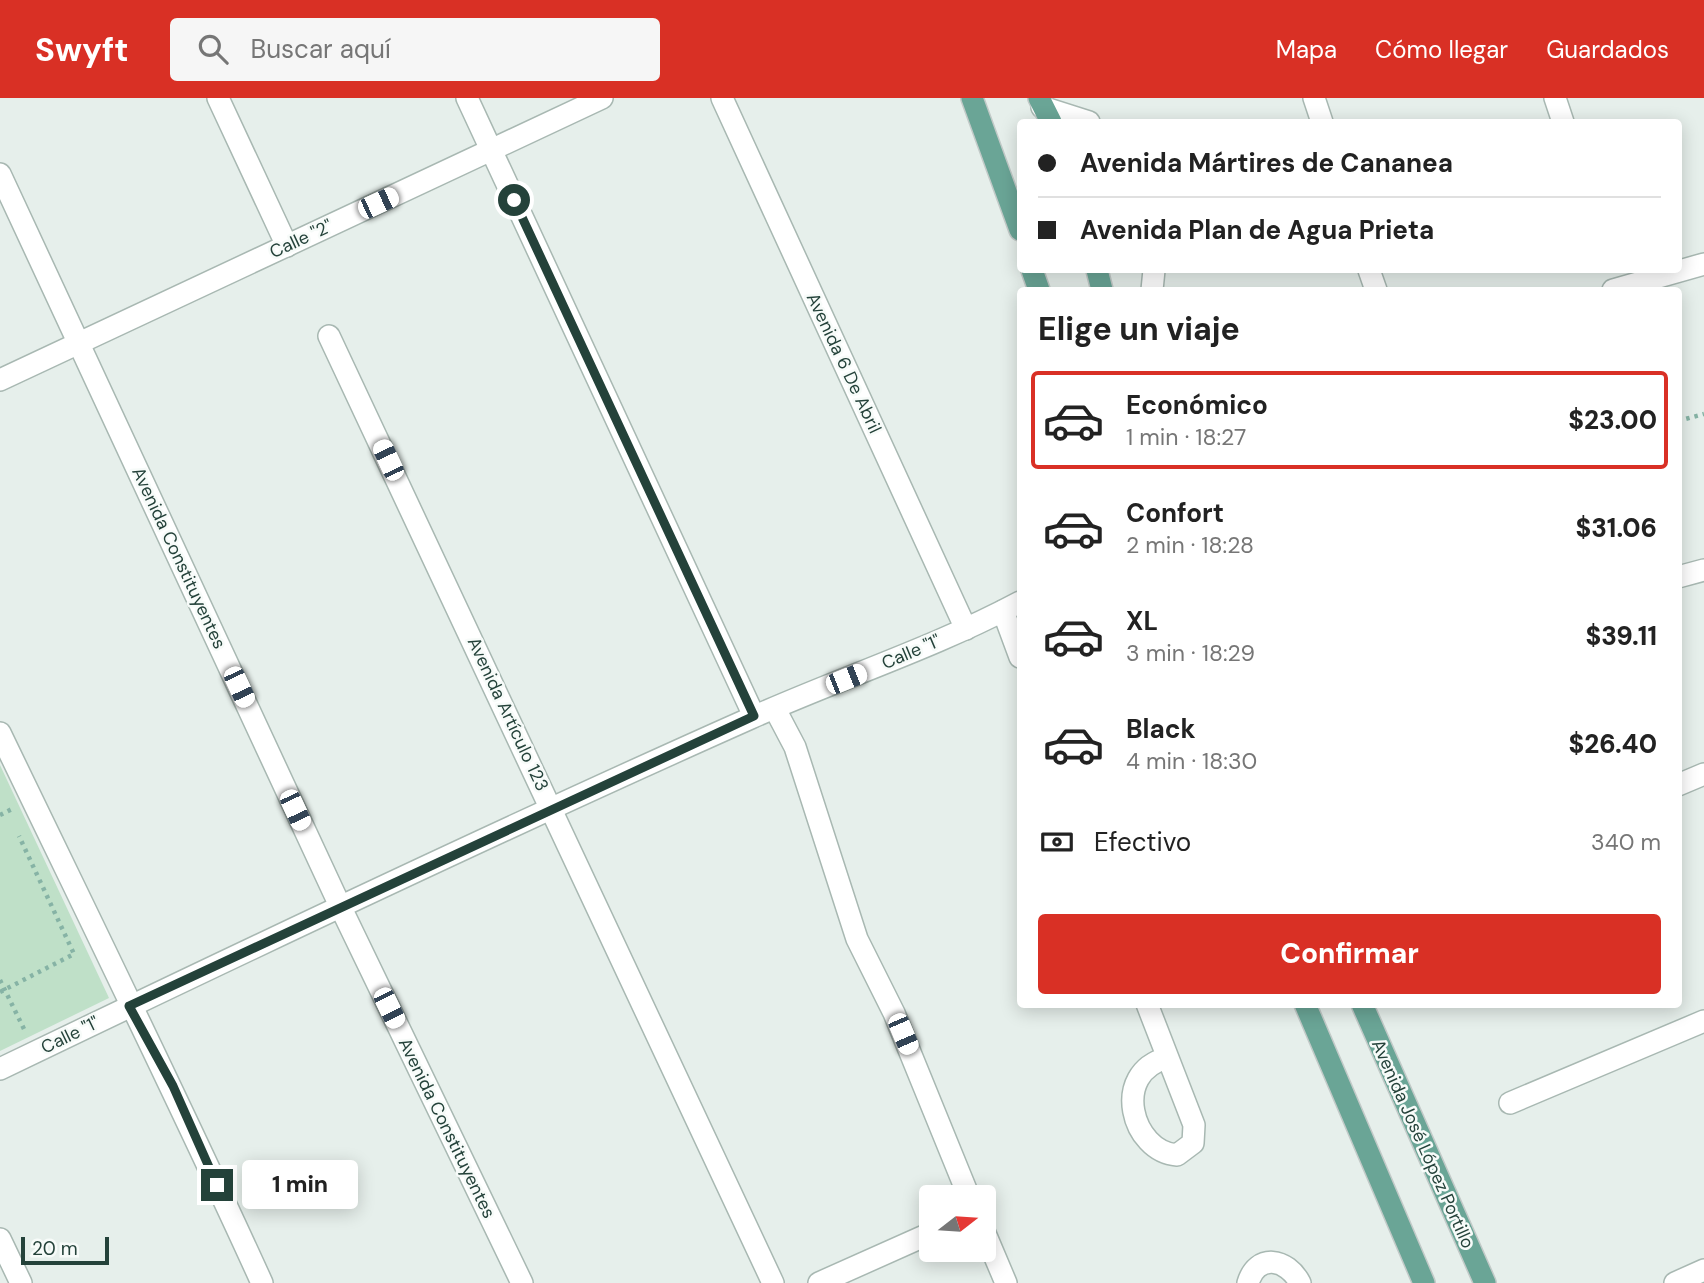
<!DOCTYPE html>
<html lang="es">
<meta charset="utf-8">
<style>
body{margin:0;font-family:"DM Sans",sans-serif;background:#f6f6f6;color:#222;height:100vh;display:flex;flex-direction:column;font-size:26px;white-space:nowrap}
*{box-sizing:border-box;margin:0}
p{font-size:23px;color:#767676}
.icon{flex:none;width:38px;height:38px;fill:none;stroke:currentColor;stroke-width:2;stroke-linecap:round;stroke-linejoin:round}
.map{position:relative;flex:1;overflow:hidden}
.side{position:absolute;left:1017px;top:189px;width:665px;height:721px;display:flex;flex-direction:column;background:#fff;border-radius:7px;box-shadow:0 4px 18px #0003}
.side>*{flex:none}
.top-card{position:absolute;left:1017px;top:21px;width:665px;height:154px;border-radius:7px;box-shadow:0 4px 18px #0003;display:grid;align-content:center;height:154px;padding:0 21px;background:#fff}
.needle{width:46px;rotate:73deg}
.fabs{position:absolute;left:919px;top:1087px;display:grid;gap:14px}
.fabs a{display:grid;place-items:center;width:77px;height:77px;border-radius:7px;background:#fff;box-shadow:0 4px 18px #0003;font-size:35px}
.scale{position:absolute;left:21px;bottom:18px;width:88px;box-sizing:border-box;padding-left:7px;border:4px solid #24423a;border-top:0;font-size:19px;line-height:24px;white-space:nowrap;color:#24423a;-webkit-text-stroke:5px #f7fbf9;paint-order:stroke}
.end{position:absolute;width:32px;height:32px;margin:-16px;border:9px solid #24423a;background:#fff;box-shadow:0 0 0 4px #fff}
.from{border-radius:50%}
.bubble{position:absolute;height:49px;border-radius:7px;background:#fff;box-shadow:0 4px 18px #0003;font-size:23px;font-weight:800;line-height:49px;text-align:center}
.car{position:absolute;width:21px;height:42px;margin:-21px -10px;border-radius:9px;box-shadow:0 0 5px 2px #0007;background:linear-gradient(#fff 24%,#345 0 40%,#fff 0 76%,#345 0 86%,#fff 0)}
.top-card b{display:flex;align-items:center;gap:24px;height:66px;font-size:26px}
.top-card b+b{border-top:2px solid #e0e0e0}
.top-card i{width:18px;height:18px;background:#222}
ul{padding:0;list-style:none}
li{display:flex;align-items:center;gap:21px;height:98px;margin:0 14px 10px;padding:0 7px;border:4px solid transparent;border-radius:7px}
li div{flex:1}
li b{display:block;font-size:26px}
li em{font-style:normal;font-weight:800}
li.active{border-color:#d93025}
li>.icon{width:63px;height:63px;stroke-width:1.5}
h2{padding:0 21px;font-size:32px;line-height:84px}
.pay{display:flex;align-items:center;gap:18px;height:77px;padding:0 21px;font-size:26px}
.pay p{margin-inline-start:auto}
.button{display:flex;gap:14px;margin-top:auto;padding:14px 21px}
.button a{flex:1;height:80px;border-radius:7px;background:#d93025;color:#fff;font-size:28px;font-weight:800;line-height:80px;text-align:center}
header{display:flex;align-items:center;gap:42px;box-sizing:border-box;height:98px;padding:0 35px;background:#d93025;color:#fff}
header strong{font-size:33px}
nav{display:flex;gap:38px;margin-inline-start:auto;font-size:24px}
.search{width:490px;height:63px;background:#f6f6f6;display:flex;align-items:center;gap:18px;box-sizing:border-box;padding:0 24px;border-radius:7px;color:#767676;font-size:26px}
.map>svg:first-child{display:block}
.green{fill:#bfe0c8}
.lines{fill:none;stroke-linecap:round;stroke-linejoin:round}
.minor-casing{stroke:#a8b8b2;stroke-width:24}
.major-casing{stroke:#c2cac8;stroke-width:24}
.path{stroke:#86b3a5;stroke-width:4.5;stroke-dasharray:3.5 5;stroke-linecap:butt}
.minor{stroke:#fff;stroke-width:21}
.major{stroke:#6aa596;stroke-width:21}
.route{stroke:#24423a;stroke-width:9}
.labels{text-anchor:middle;dominant-baseline:central;stroke-width:5;stroke-linejoin:round;paint-order:stroke}
.street-label{font-size:18px;fill:#24423a;stroke:#f7fbf9}
</style>
<header>
<strong>Swyft</strong>
<div class="search"><svg class="icon" aria-label="search" viewBox="0 0 24 24"><circle cx="10" cy="10" r="6"/><path d="M15 15l6 6"/></svg>Buscar aquí</div>
<nav><a>Mapa</a><a>Cómo llegar</a><a>Guardados</a></nav>
</header>
<div class="map">
<svg width="1704" height="1185" viewBox="0 0 1704 1185">
<rect width="100%" height="100%" fill="#e6efeb"/>
<polygon class="green" points="0,667 109,900 0,953"/>
<g class="lines">
<g class="minor-casing">
<g id="minor">
<polyline points="218,0 287,148"/>
<polyline points="467,0 754,618"/>
<polyline points="722,0 966,531"/>
<polyline points="1314,0 1322,24"/>
<polyline points="1555,0 1563,24"/>
<polyline points="1042,9 1089,24"/>
<polyline points="0,76 341,810 522,1185"/>
<polyline points="1369,172 1376,192"/>
<polyline points="1152,192 1154,172"/>
<polyline points="1613,192 1704,166"/>
<polyline points="329,238 773,1185"/>
<polyline points="0,282 602,0"/>
<polyline points="1678,479 1704,472"/>
<polyline points="1003,513 1020,559"/>
<polyline points="775,611 795,649 857,841 894,915 969,1099"/>
<path d="M0,635C88,818 178,1000 262,1185"/>
<polyline points="1678,687 1704,676"/>
<path d="M1147,906L1194,1027L1193,1045L1177,1057C1132,1054 1110,975 1167,960"/>
<path d="M0,971C249,851 499,732 751,620C840,580 934,550 1020,504"/>
<polyline points="1510,1005 1704,923"/>
<polyline points="984,1133 1006,1185"/>
<polyline points="0,1141 21,1185"/>
<polyline points="819,1185 931,1135"/>
<path d="M1248,1185C1257,1155 1287,1160 1300,1185"/>
<polyline points="1675,1185 1704,1172"/>
</g>
</g>
<g class="major-casing">
<g id="major">
<polyline points="972,0 1020,132"/>
<polyline points="1039,0 1051,24"/>
<polyline points="1032,172 1039,192"/>
<polyline points="1097,172 1102,192"/>
<polyline points="1305,906 1424,1185"/>
<polyline points="1362,906 1485,1185"/>
</g>
</g>
<g class="path">
<polyline points="1678,323 1704,316"/>
<polyline points="0,717 12,711"/>
<polyline points="0,882 24,931"/>
<polyline points="0,894 74,856 19,738"/>
</g>
<use href="#minor" class="minor"/>
<use href="#major" class="major"/>
</g>
<g class="lines">
<polyline class="route" points="217,1087 173,988 129,908 754,618 514,102"/>
</g>
<g class="labels">
<g class="street-label">
<text transform="translate(301 141) rotate(-25)">Calle "2"</text>
<text transform="translate(844 265) rotate(65)">Avenida 6 De Abril</text>
<text transform="translate(179 460) rotate(65)">Avenida Constituyentes</text>
<text transform="translate(911 554) rotate(-23)">Calle "1"</text>
<text transform="translate(508 616) rotate(65)">Avenida Artículo 123</text>
<text transform="translate(70 937) rotate(-26)">Calle "1"</text>
<text transform="translate(447 1030) rotate(64)">Avenida Constituyentes</text>
<text transform="translate(1423 1046) rotate(66)">Avenida José López Portillo</text>
</g>
</g>
</svg>
<div class="fabs">
<a><svg class="needle" viewBox="-14 -14 28 28"><path d="M0-13l5 13h-10z" fill="#e53935"/><path d="M0 13l5-13h-10z" fill="#767676"/></svg></a>
</div>
<div class="scale">20 m</div>
<i class="end from" style="left:514px;top:102px"></i>
<i class="end" style="left:217px;top:1087px"></i>
<div class="bubble" style="left:242px;top:1062px;width:116px">1 min</div>
<i class="car" style="left:378px;top:105px;rotate:65deg"></i>
<i class="car" style="left:388px;top:362px;rotate:335deg"></i>
<i class="car" style="left:846px;top:581px;rotate:68deg"></i>
<i class="car" style="left:239px;top:589px;rotate:155deg"></i>
<i class="car" style="left:295px;top:712px;rotate:155deg"></i>
<i class="car" style="left:389px;top:910px;rotate:154deg"></i>
<i class="car" style="left:903px;top:936px;rotate:157deg"></i>
<div class="top-card">
<b><i class="from"></i>Avenida Mártires de Cananea</b>
<b><i></i>Avenida Plan de Agua Prieta</b>
</div>
<section class="side">
<h2>Elige un viaje</h2>
<ul>
<li class="active"><svg class="icon" aria-label="car" viewBox="0 0 24 24"><path d="M5 17H2v-5l4-1 3-4h7l3 4 3 1v5h-3M9 17h6M6 11h13"/><circle cx="7" cy="17" r="2"/><circle cx="17" cy="17" r="2"/></svg><div><b>Económico</b><p>1 min · 18:27</p></div><em>$23.00</em></li>
<li><svg class="icon" aria-label="car" viewBox="0 0 24 24"><path d="M5 17H2v-5l4-1 3-4h7l3 4 3 1v5h-3M9 17h6M6 11h13"/><circle cx="7" cy="17" r="2"/><circle cx="17" cy="17" r="2"/></svg><div><b>Confort</b><p>2 min · 18:28</p></div><em>$31.06</em></li>
<li><svg class="icon" aria-label="car" viewBox="0 0 24 24"><path d="M5 17H2v-5l4-1 3-4h7l3 4 3 1v5h-3M9 17h6M6 11h13"/><circle cx="7" cy="17" r="2"/><circle cx="17" cy="17" r="2"/></svg><div><b>XL</b><p>3 min · 18:29</p></div><em>$39.11</em></li>
<li><svg class="icon" aria-label="car" viewBox="0 0 24 24"><path d="M5 17H2v-5l4-1 3-4h7l3 4 3 1v5h-3M9 17h6M6 11h13"/><circle cx="7" cy="17" r="2"/><circle cx="17" cy="17" r="2"/></svg><div><b>Black</b><p>4 min · 18:30</p></div><em>$26.40</em></li>
</ul>
<div class="pay"><svg class="icon" aria-label="cash" viewBox="0 0 24 24"><path d="M3 7h18v10H3z"/><circle cx="12" cy="12" r="2"/></svg>Efectivo<p>340 m</p></div>
<div class="button"><a>Confirmar</a></div>
</section>
</div>
